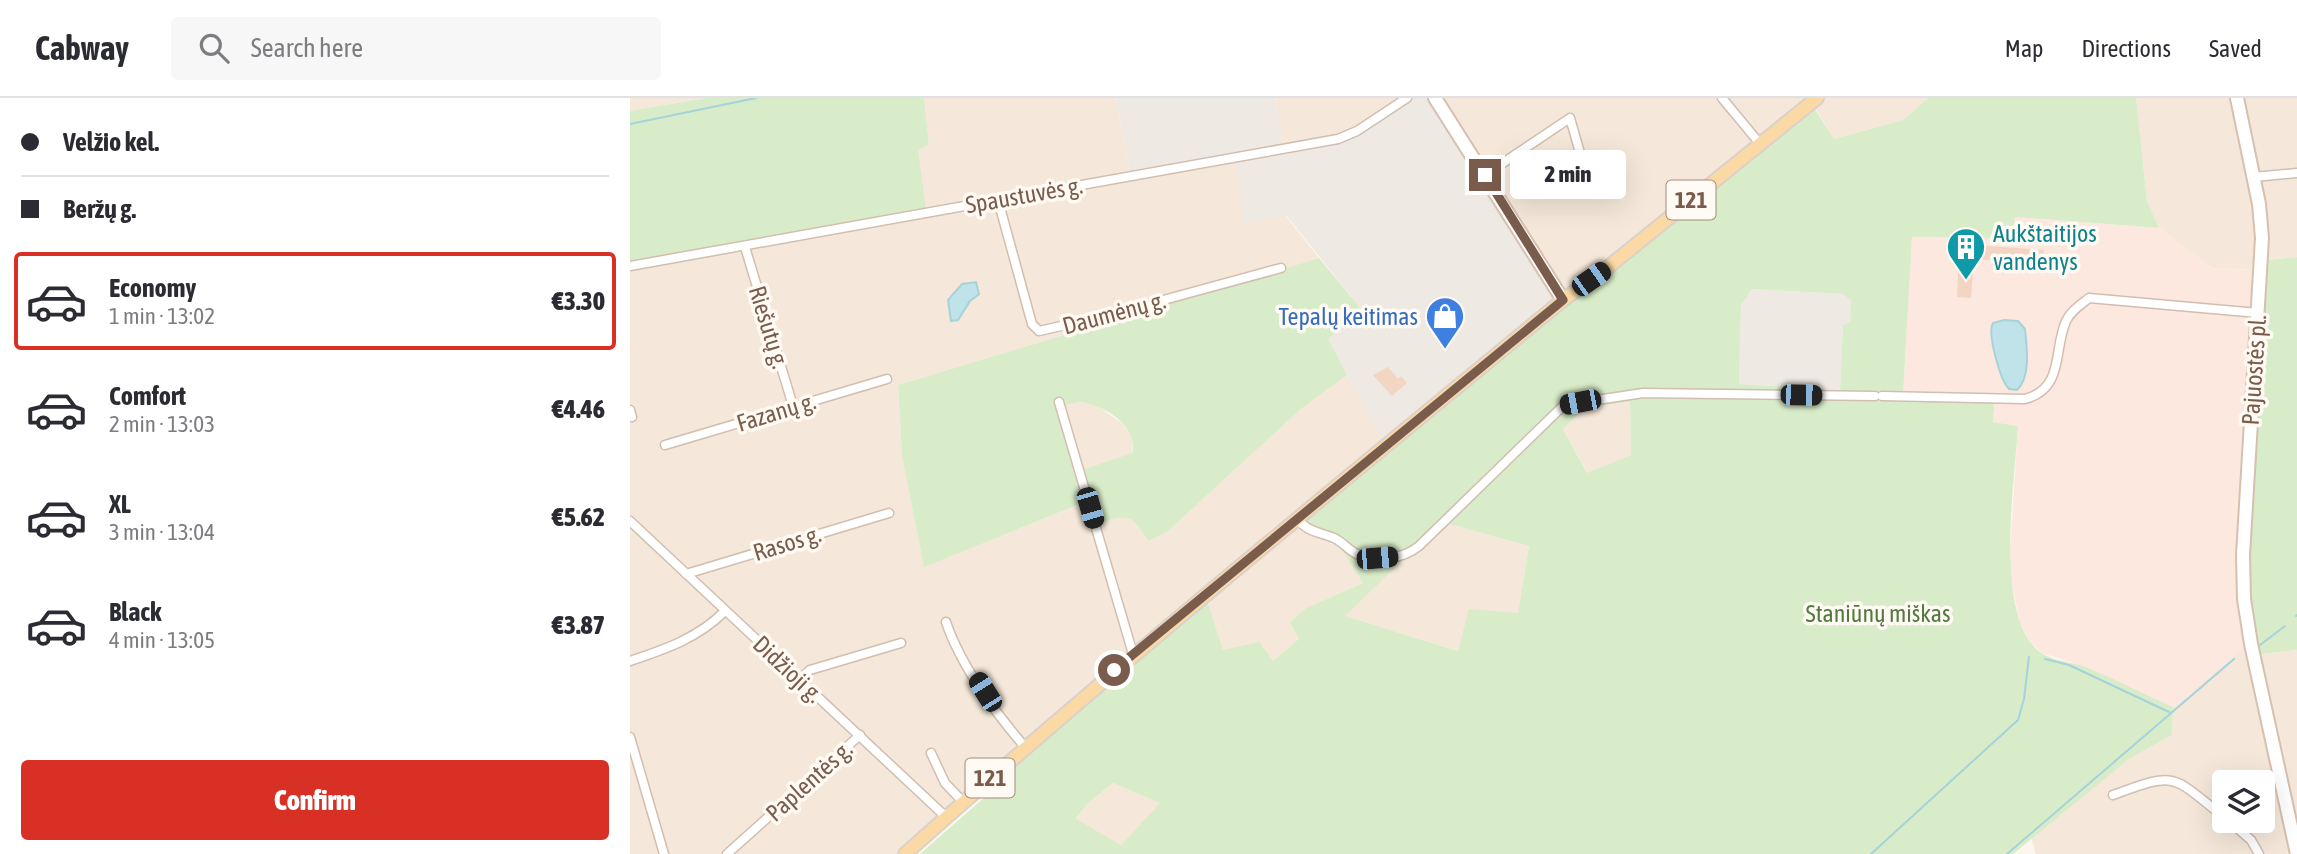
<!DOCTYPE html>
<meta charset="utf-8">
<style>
body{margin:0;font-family:"Asap Condensed",sans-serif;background:#f7f7f7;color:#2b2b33;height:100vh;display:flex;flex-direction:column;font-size:26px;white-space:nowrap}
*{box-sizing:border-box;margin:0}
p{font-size:23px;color:#7c7c81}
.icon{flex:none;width:38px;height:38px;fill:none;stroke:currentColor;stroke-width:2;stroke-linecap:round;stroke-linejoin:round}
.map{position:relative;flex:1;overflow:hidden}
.panel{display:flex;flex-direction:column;background:#fff;width:630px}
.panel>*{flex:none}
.guide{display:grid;align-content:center;height:154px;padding:0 21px;background:#fff}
.buttons{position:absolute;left:1582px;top:672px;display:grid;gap:14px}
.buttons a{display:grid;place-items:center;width:63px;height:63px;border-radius:7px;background:#fff;box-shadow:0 7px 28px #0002;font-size:35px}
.end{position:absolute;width:32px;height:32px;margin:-16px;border:9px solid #7a5c4d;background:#fff;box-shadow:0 0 0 4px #fff}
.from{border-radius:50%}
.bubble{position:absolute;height:49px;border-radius:7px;background:#fff;box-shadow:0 7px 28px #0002;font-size:23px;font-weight:800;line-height:49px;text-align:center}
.car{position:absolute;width:21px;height:42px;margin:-21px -10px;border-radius:9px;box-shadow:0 0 5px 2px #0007;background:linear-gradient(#222 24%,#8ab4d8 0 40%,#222 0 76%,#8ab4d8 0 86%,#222 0)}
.guide b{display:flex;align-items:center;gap:24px;height:66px;font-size:26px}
.guide b+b{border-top:2px solid #e1e1e2}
.guide i{width:18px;height:18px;background:#2b2b33}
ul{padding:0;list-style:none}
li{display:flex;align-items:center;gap:21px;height:98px;margin:0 14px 10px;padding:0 7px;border:4px solid transparent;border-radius:7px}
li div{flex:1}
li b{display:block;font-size:26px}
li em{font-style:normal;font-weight:800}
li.on{border-color:#d93025}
li>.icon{width:63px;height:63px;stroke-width:1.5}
.button{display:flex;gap:14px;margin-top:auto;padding:14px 21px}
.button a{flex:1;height:80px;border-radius:7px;background:#d93025;color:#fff;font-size:28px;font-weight:800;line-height:80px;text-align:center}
header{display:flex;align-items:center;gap:42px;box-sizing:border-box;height:98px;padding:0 35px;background:#fff;border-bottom:2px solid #e1e1e2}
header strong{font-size:33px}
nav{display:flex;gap:38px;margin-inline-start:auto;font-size:24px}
.search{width:490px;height:63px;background:#f7f7f7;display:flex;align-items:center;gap:18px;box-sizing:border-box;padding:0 24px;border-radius:7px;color:#7c7c81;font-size:26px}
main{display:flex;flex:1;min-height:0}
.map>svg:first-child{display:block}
.residential{fill:#f5e8da;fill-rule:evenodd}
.commercial{fill:#fde8e0}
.industrial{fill:#efe9e4}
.green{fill:#d8ecc9;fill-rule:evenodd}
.water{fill:#bfe3e8;stroke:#a5d3da;stroke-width:2}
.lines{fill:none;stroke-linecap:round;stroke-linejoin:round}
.stream{stroke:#a5d3da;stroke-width:2}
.building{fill:#f3d5c3}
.street-casing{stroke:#d1beb0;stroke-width:11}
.secondary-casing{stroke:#d6c0b0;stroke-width:16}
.primary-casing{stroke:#dad1cd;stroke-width:16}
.street{stroke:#fff;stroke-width:8}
.secondary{stroke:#fff;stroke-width:12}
.primary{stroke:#fbd9a5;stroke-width:12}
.route{stroke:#7a5c4d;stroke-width:9}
.labels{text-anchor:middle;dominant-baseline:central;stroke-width:7;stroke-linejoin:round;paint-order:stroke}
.shield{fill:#fffaf3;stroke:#a28b7f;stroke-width:2}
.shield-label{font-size:23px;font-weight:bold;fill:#7a5c4d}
.street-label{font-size:24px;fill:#7a5c4d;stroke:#fffaf3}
.culture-label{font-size:24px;fill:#0d838f;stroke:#fffaf3;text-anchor:start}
.shop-label{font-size:24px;fill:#366cbe;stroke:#fffaf3;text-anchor:end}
.park-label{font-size:24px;fill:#537a41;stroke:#fffaf3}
</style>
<header>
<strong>Cabway</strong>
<div class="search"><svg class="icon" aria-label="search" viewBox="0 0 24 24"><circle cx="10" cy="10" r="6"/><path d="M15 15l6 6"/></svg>Search here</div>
<nav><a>Map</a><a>Directions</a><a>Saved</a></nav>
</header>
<main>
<section class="panel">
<div class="guide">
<b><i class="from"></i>Velžio kel.</b>
<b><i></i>Beržų g.</b>
</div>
<ul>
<li class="on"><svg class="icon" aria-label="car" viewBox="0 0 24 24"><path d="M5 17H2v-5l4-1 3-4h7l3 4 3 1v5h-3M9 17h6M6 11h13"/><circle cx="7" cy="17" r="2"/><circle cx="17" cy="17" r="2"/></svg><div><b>Economy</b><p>1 min · 13:02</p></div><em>€3.30</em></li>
<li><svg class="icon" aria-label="car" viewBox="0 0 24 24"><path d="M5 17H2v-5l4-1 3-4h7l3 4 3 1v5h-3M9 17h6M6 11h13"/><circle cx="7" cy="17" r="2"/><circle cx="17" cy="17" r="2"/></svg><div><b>Comfort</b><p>2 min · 13:03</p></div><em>€4.46</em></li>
<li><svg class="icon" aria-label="car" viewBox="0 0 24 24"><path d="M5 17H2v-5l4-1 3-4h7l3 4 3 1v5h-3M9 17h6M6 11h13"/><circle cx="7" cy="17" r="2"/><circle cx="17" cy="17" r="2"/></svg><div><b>XL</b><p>3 min · 13:04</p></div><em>€5.62</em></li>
<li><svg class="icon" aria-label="car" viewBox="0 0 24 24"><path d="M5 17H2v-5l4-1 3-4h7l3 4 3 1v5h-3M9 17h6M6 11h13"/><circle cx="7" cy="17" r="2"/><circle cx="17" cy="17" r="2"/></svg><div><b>Black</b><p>4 min · 13:05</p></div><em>€3.87</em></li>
</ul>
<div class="button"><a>Confirm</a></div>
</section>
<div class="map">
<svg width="1667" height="756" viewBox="0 0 1667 756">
<rect width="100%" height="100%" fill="#fdf6ec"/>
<g class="residential">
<polygon points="0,0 76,0 0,13"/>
<polygon points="294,0 486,0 500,75 606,55 689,160 268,287 272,358 294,468 461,402 474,424 494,418 501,420 520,443 537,434 671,311 717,277 754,344 549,511 268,756 0,756 0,166 299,47"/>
<polygon points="645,0 782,0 729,34 654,54"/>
<polygon points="805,0 1298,0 1273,22 1204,41 1182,5 933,202"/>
<polygon points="1506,0 1602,0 1626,115 1627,172 1582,170 1529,130 1517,103"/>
<polygon points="1612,0 1667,0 1667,159 1637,162 1637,115"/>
<polygon points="449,304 466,307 493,326 502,338 502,355 446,375 427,307"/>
<polygon points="1000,304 1001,357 958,376 933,331 955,310"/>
<polygon points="674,421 703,437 733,485 676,510 660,524 670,541 643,563 593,552 577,502"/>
<polygon points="812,424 899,448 888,516 829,553 714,518"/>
<path d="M1615,548L1623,557L1667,552V756H1406L1401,739L1499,661L1542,637L1543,609ZM1594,684H1633V723H1594Z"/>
<polygon points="483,685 531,705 491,747 446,722 458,705"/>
</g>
<polygon class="commercial" points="1384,119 1529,130 1582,170 1627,172 1608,465 1608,510 1615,548 1543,609 1456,569 1412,555 1399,542 1390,525 1379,472 1388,328 1363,324 1365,301 1273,299 1282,139 1380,140"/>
<g class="industrial">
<polygon points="486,0 645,0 654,53 729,34 782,0 798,0 847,66 933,202 754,344 697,241 732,212 656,117 614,125 605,55 500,75"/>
<polygon points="1122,191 1213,196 1221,203 1220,224 1213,228 1210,292 1109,286 1111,206"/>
</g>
<g class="green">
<polygon points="76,0 294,0 299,47 288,52 296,112 0,166 0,13"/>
<path d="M1298,0H1506L1517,103L1529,130L1385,119L1381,140L1282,139L1273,298L1365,300L1363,324L1388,328C1385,382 1363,518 1410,554C1422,563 1442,564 1456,569C1485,581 1514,596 1543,609L1542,637L1499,661L1383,756H290L381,676L389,655L577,502L593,552L629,544L643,563L669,541L660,524L676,510L733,485L703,437L680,430L674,421L1181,5L1204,41L1273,22ZM1122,191L1213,196L1221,203L1220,224L1213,227L1210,292L1109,286L1111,207ZM1000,304L1001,357L957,375L933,331L955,310ZM812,424L899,448L888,515L839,511L828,553L715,518ZM483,685L530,705L491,747L446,721L458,705Z"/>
<polygon points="1667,159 1667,552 1623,557 1614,501 1637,162"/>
<path d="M689,160L732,212L698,241L717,277L671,311L537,434L519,443C502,421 503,414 474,424L467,420L460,402L294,469L272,358L268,287ZM449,304C473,306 509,328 502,355L446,374L428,308Z"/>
</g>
<g class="water">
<polygon points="346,184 349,196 340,203 328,222 321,223 318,202 332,186"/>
<path d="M1374,222L1388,223L1395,231C1397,249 1401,279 1387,292L1379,291C1370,282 1357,235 1363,225Z"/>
</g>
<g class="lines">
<g class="stream">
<polyline points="0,26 126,0"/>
<polyline points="1666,518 1667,517"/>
<polyline points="1630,547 1655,528"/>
<polyline points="1415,561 1439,567 1539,614"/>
<polyline points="1241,756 1388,622 1394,601 1399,559"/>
<polyline points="1377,756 1604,561"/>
</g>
</g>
<g class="building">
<polygon points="1347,147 1414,152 1413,166 1344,161 1341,200 1327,199 1329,149 1347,150"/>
<polygon points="758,269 768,281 771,278 777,285 762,298 743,277"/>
</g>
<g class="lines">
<g class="street-casing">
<g id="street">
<polyline points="1092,0 1131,47"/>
<polyline points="855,77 940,20 956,76"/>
<polyline points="1624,79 1667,75"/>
<polyline points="368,102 402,226 409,233 471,219 651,170"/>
<polyline points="115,149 163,308"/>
<polyline points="0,168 708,41 727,33 777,0"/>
<path d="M1252,298L1395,301C1435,290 1423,252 1436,223C1441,213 1450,207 1459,200L1628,215"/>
<polyline points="429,304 503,556"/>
<polyline points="0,312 2,319"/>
<polyline points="35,347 257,281"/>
<path d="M667,420C676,434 690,434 704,440C713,444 718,452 727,456C745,465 773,461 789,448L934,307L1013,295L1245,298"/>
<polyline points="0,423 316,719"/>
<polyline points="56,476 259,415"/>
<path d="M316,524C330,566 366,616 395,649"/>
<path d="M0,563C36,551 68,540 95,513"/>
<polyline points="170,581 180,572 271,545"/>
<polyline points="0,639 34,756"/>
<polyline points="301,655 315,685 333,704"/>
<path d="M1483,697C1548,673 1541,677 1594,719"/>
<polyline points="1599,723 1621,742 1629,756"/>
<polyline points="97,756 230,637"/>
</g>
</g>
<g class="secondary-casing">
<g id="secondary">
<polyline points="805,0 933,202"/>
<polyline points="1607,0 1629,106 1632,140 1613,457 1614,501 1621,546 1667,756"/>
</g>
</g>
<g class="primary-casing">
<path id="primary" d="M275,756C489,565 712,384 933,202L977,170L1187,0"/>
</g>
<use href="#street" class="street"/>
<use href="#secondary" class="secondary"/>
<use href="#primary" class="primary"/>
</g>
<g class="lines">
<polyline class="route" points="484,572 933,202 855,77"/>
</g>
<defs>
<g id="building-pin" transform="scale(2.0125)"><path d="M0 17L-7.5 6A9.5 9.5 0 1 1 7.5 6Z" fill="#0f9aa8" stroke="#fffaf3"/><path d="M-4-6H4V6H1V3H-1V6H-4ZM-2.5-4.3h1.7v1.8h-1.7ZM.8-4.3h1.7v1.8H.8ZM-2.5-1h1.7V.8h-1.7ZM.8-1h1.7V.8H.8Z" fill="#fff"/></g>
<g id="shop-pin" transform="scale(2.0125)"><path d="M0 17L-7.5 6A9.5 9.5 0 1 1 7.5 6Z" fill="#3f7fe0" stroke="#fffaf3"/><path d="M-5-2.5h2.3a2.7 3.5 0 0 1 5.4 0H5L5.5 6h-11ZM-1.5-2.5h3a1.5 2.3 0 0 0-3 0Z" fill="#fff"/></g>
</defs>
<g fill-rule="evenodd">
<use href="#building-pin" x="1336" y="149"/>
<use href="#shop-pin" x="815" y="218"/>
</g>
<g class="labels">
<g class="shield">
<rect x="1036.5" y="82.5" width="49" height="39" rx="5"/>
<rect x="335.5" y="660.5" width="49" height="39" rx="5"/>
</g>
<g class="shield-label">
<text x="1061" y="102">121</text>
<text x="360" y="680">121</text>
</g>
<g class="street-label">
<text transform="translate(394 97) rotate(-10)">Spaustuvės g.</text>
<text transform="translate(484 215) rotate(-15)">Daumėnų g.</text>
<text transform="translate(139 229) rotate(73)">Riešutų g.</text>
<text transform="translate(1624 272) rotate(-86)">Pajuostės pl.</text>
<text transform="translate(146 314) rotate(-17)">Fazanų g.</text>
<text transform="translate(157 445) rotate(-17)">Rasos g.</text>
<text transform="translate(158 571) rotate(43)">Didžioji g.</text>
<text transform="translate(179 683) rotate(-42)">Paplentės g.</text>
</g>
<g class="culture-label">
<text x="1363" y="135">Aukštaitijos<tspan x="1363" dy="28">vandenys</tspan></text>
</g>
<g class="shop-label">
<text x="788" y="218">Tepalų keitimas</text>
</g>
<g class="park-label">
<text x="1248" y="515">Staniūnų miškas</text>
</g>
</g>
</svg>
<div class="buttons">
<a><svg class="icon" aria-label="layers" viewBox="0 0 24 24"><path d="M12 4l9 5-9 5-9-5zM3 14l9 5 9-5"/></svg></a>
</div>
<i class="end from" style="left:484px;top:572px"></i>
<i class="end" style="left:855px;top:77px"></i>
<div class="bubble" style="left:880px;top:52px;width:116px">2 min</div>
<i class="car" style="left:961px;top:181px;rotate:55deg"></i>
<i class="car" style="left:1171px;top:297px;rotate:91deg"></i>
<i class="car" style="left:950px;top:304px;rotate:259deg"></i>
<i class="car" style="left:460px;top:410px;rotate:164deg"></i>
<i class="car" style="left:747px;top:460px;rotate:85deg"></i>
<i class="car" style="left:355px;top:594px;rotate:328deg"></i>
</div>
</main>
